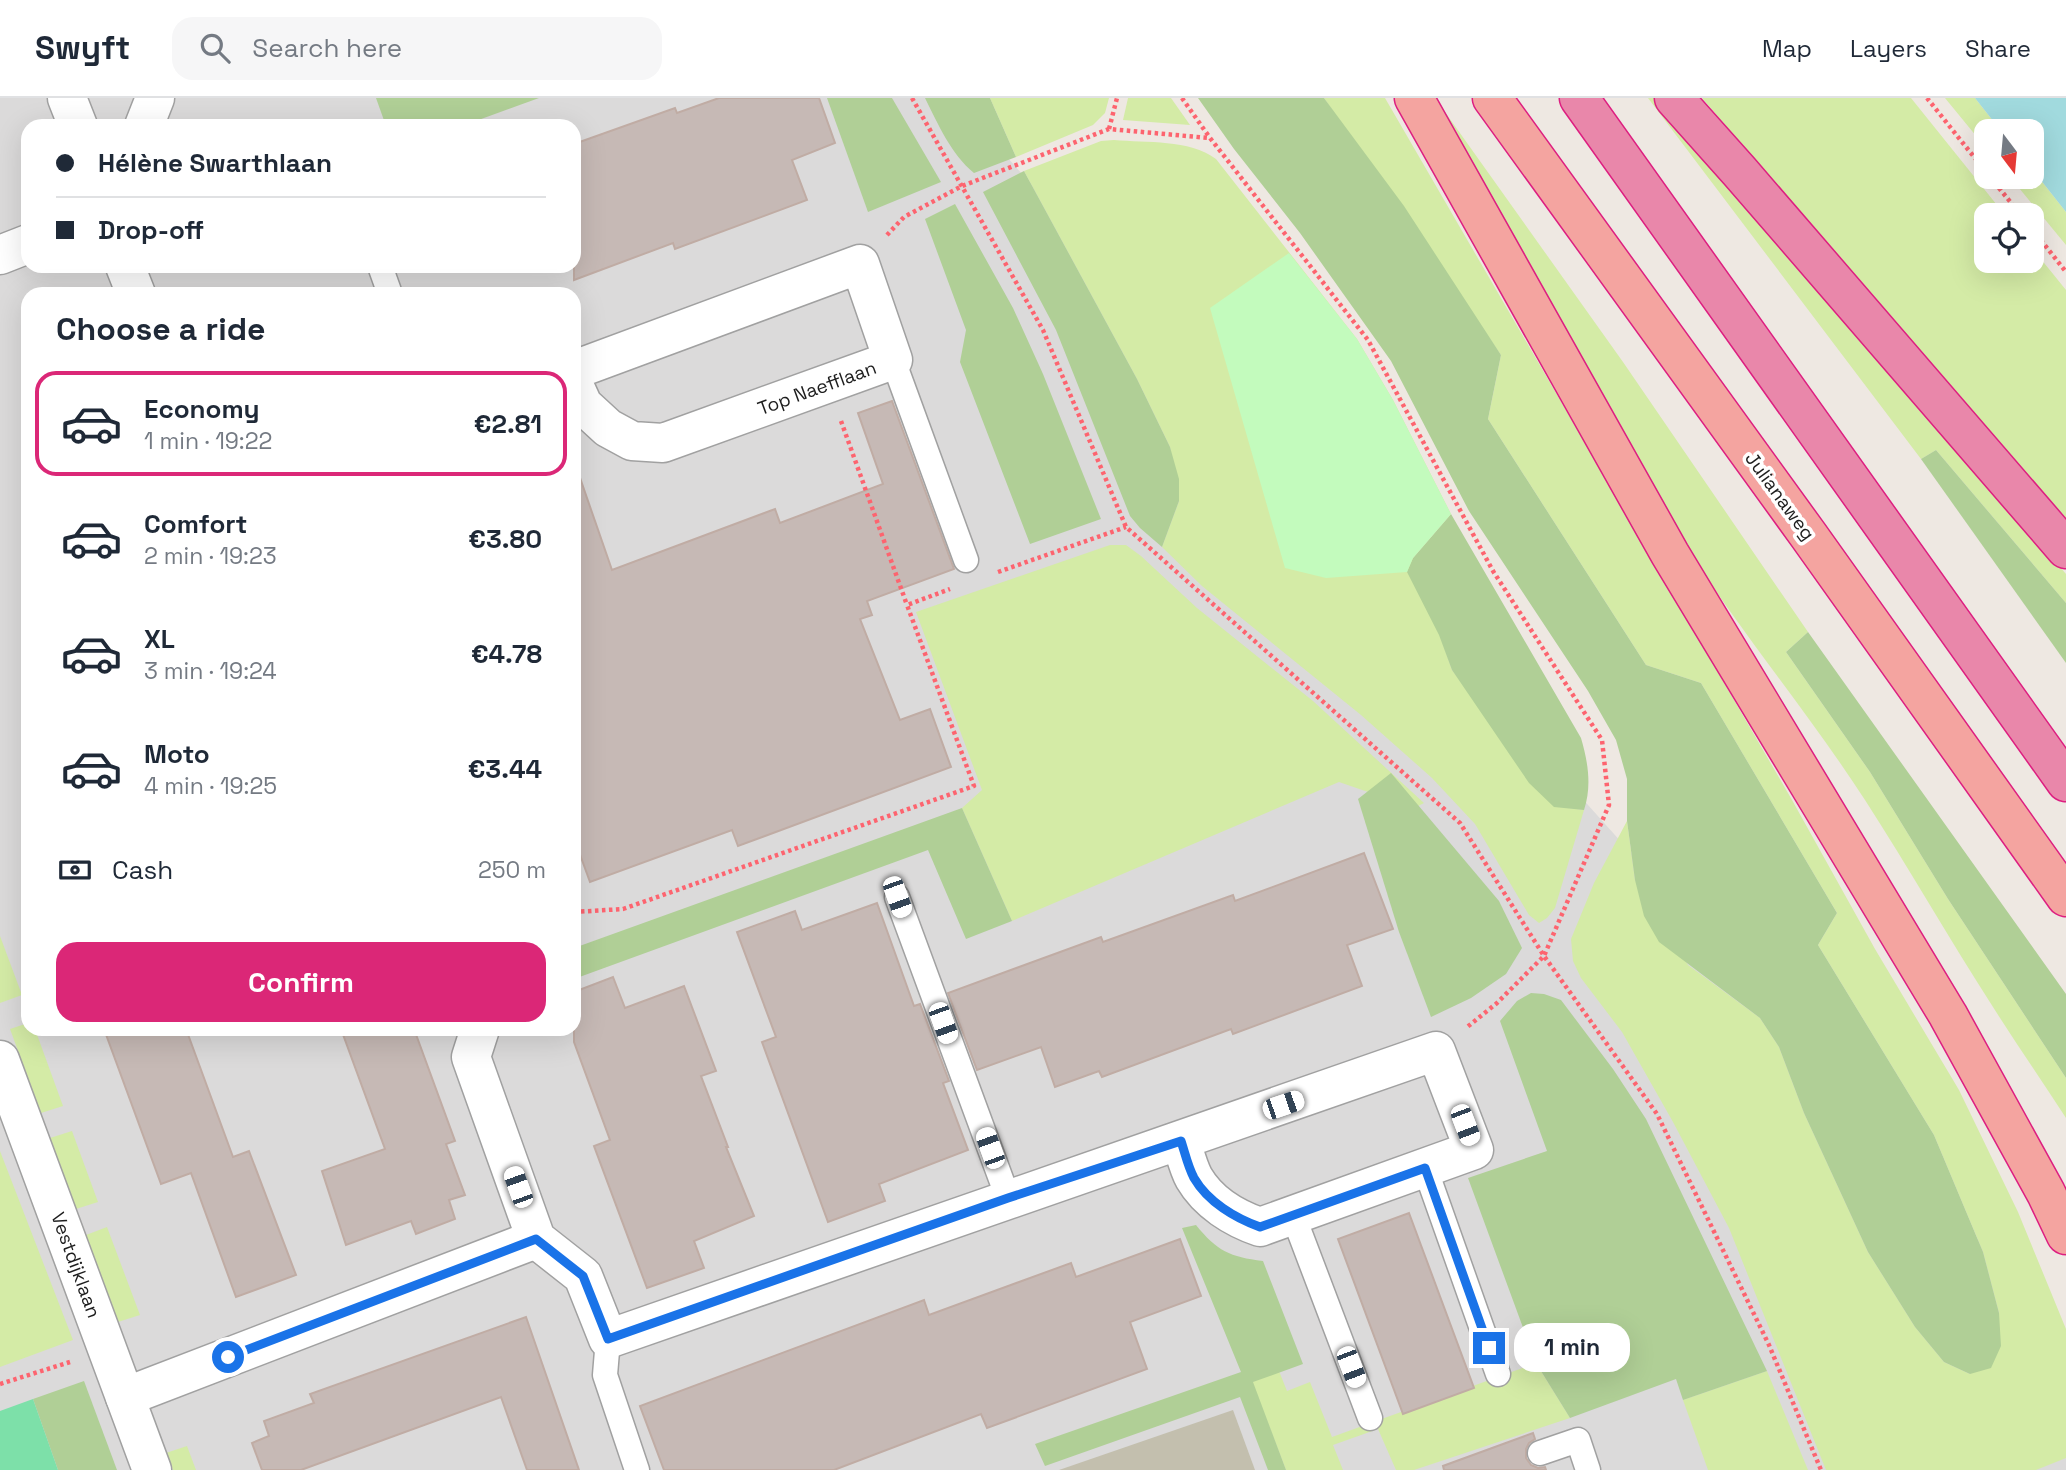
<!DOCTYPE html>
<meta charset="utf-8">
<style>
body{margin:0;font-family:"Space Grotesk",sans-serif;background:#f6f6f7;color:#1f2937;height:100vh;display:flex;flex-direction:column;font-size:26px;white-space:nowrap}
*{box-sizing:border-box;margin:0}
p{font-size:23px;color:#747a83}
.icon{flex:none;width:38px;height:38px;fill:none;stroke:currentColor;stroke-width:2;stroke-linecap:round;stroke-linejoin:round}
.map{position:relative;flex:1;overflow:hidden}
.drawer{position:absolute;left:21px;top:189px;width:560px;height:749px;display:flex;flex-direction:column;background:#fff;border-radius:21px;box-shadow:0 7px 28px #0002}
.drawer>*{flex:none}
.guide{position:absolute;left:21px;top:21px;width:560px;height:154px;border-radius:21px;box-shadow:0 7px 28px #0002;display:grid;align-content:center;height:154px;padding:0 35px;background:#fff}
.needle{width:46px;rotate:164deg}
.buttons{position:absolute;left:1974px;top:21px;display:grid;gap:14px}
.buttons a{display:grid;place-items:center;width:70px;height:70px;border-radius:14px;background:#fff;box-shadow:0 7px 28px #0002;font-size:35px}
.end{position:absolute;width:32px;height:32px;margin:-16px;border:9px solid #1a73e8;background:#fff;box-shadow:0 0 0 4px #fff}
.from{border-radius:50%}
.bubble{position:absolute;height:49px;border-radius:21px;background:#fff;box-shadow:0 7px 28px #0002;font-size:23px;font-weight:700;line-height:49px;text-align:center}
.car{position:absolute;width:21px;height:42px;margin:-21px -10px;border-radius:9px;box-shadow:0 0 5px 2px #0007;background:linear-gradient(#fff 24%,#345 0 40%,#fff 0 76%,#345 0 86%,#fff 0)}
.guide b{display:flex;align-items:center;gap:24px;height:66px;font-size:26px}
.guide b+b{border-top:2px solid #e0e1e3}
.guide i{width:18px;height:18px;background:#1f2937}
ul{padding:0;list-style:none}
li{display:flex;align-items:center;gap:21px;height:105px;margin:0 14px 10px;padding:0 21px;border:4px solid transparent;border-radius:21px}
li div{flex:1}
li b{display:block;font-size:26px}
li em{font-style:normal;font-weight:700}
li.selected{border-color:#db2777}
li>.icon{width:63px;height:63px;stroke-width:1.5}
h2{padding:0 35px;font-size:32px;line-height:84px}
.pay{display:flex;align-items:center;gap:18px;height:77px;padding:0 35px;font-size:26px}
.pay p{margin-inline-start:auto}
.primary-button{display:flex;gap:14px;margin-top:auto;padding:14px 35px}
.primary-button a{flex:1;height:80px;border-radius:21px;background:#db2777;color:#fff;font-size:28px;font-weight:700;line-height:80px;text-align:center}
header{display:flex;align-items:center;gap:42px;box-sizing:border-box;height:98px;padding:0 35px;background:#fff;border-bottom:2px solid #e0e1e3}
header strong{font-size:33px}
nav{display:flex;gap:38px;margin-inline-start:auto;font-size:24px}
.search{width:490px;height:63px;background:#f6f6f7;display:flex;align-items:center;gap:18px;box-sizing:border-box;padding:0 24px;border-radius:21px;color:#747a83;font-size:26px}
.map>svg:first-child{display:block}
.residential{fill:#dbdada;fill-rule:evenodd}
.construction{fill:#c3bfae}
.grass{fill:#d4eba6}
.forest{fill:#b0cf96}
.park{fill:#c3fbbd}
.pitch{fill:#7de0a9}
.water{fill:#a1dade}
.building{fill:#c6b9b5;stroke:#c0aca4;stroke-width:2}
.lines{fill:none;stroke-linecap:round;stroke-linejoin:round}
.service-casing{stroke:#a1a1a1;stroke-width:27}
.minor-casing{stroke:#a1a1a1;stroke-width:41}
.tertiary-casing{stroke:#a1a1a1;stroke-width:41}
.trunk-casing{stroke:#dd1f81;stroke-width:41}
.motorway-casing{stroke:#dd1f81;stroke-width:41}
.path{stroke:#fd646f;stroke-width:4.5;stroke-dasharray:3.5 3.5;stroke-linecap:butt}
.service{stroke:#fff;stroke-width:24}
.minor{stroke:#fff;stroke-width:38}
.tertiary{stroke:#fff;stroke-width:38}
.trunk{stroke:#f4a4a0;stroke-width:38}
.motorway{stroke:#e987aa;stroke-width:38}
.route{stroke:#1a73e8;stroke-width:9}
.labels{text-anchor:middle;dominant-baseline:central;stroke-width:7;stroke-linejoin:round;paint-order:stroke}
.street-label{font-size:19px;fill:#1d1d1d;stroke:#fff}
</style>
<header>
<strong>Swyft</strong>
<div class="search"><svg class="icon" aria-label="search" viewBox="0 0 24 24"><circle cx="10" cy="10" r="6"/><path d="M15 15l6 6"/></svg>Search here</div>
<nav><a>Map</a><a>Layers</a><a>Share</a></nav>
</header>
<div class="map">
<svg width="2066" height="1372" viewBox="0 0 2066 1372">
<rect width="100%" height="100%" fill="#eee8e2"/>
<path class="residential" d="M0,0H954L2066,1240V1372H0ZM28,28H574V168H28ZM28,196H574V931H28Z"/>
<polygon class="construction" points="1233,1312 1255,1372 1059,1372"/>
<g class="grass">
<polygon points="990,0 1109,0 1105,15 1093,27 1016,59"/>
<polygon points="1128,0 1171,0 1190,27 1123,22"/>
<polygon points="1324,0 1385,0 1792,702 1875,851 1959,992 2018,1114 2066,1231 2066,1360 2036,1372 1826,1372 1729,1130 1673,1024 1622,934 1581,880 1573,863 1571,841 1594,785 1627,723 1635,782 1688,867 1760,920 1779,949 1804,1015 1868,1154 1915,1229 1944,1264 1970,1276 1999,1215 1983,1154 1934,1037 1818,847 1837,815 1701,585 1646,567 1488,321 1501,257"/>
<path d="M1435,0L1623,264L1808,534L1786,554L1870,674L1948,801L2066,980V1020C2042,983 2017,947 1993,909C1949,841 1909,770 1865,702C1806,611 1736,529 1679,437Z"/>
<polygon points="1648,0 1655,0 2066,476 2066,505 1936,352 1921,361"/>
<polygon points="1702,0 1911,0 2005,117 1986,117 1986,163 2032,163 2032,150 2066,192 2066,424"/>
<polygon points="1945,0 1975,0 2001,33 1986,33 1986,50"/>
<path d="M1114,42C1147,45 1189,41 1216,61L1357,241L1393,302L1451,416L1413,460L1452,572L1554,708L1584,712L1555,810L1547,820L1539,825L1529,817L1475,726L1432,680L1361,617L1202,488L1162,449L1179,403L1170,349L1137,281L1024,73L1101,43Z"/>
<polygon points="2032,71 2066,114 2066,147 2010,79 2032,79"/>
<polygon points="1110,447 1126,447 1141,458 1197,510 1313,603 1424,705 1400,717 1368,694 1339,684 1012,823 962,710 982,692 916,514"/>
<polygon points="0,838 22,897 0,905"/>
<polygon points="28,925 28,931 35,931 63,1008 41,1015 10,931"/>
<polygon points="72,1033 98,1104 76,1111 50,1040"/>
<polygon points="0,1053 73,1242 0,1269"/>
<polygon points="107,1129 140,1217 118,1224 86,1137"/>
<polygon points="1536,1265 1570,1320 1414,1372 1396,1372 1378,1331 1333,1347 1343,1372 1286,1372 1252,1284 1279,1273 1287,1293 1310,1284 1332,1339"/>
<polygon points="1767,1273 1808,1372 1708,1372 1683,1302"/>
<polygon points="187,1348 196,1372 173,1372 166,1355"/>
</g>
<g class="forest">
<polygon points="376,0 539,0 462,28 386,28"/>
<polygon points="827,0 892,0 941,84 868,114"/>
<path d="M925,0H990L1016,59L974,75C951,56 938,26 925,0Z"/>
<polygon points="1198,0 1324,0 1404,108 1501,257 1488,321 1646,567 1701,585 1837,815 1818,847 1934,1037 1983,1154 1999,1215 2001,1248 1991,1270 1970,1276 1944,1264 1915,1229 1868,1154 1804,1015 1779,949 1760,920 1659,844 1644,818 1635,782 1627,723 1627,681 1616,642 1588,593 1469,413 1391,263 1300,135 1234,51"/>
<polygon points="1024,73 1137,281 1170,349 1179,381 1179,403 1162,449 1140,430 1130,418 1056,232 983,94"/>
<polygon points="955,106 1013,210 1043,276 1101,421 1030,446 960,264 966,232 925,121"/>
<polygon points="1936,352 2066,505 2066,565 1921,361"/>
<path d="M1451,416L1581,640C1588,664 1592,688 1584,712L1554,709L1529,685L1452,572L1439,537L1407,474L1413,460Z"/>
<polygon points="1808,534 2066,896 2066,980 1948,801 1870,674 1786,554"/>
<polygon points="1391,675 1499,803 1522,850 1506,876 1471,900 1431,919 1399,834 1358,701"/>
<polygon points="962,710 1012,823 966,841 928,752 574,881 574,850"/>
<polygon points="1531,895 1544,896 1561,902 1613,971 1646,1021 1767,1273 1683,1302 1676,1281 1570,1320 1536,1265 1468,1080 1547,1053 1500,923 1517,903"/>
<path d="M1196,1127C1217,1153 1230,1159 1263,1163L1303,1266L1253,1284L1286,1372H1268L1240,1299L1045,1368L1035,1346L1241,1274L1182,1130Z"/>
<polygon points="84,1283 117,1372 58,1372 33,1301"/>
</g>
<polygon class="park" points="1289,155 1357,241 1393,302 1451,416 1413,460 1407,474 1326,480 1285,470 1210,210"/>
<polygon class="pitch" points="33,1301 58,1372 0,1372 0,1313"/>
<polygon class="water" points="1975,0 2066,0 2066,114 2032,71 2032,33 2001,33"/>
<g class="building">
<polygon points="719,0 819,0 835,45 792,62 807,102 675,151 673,145 574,182 574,46 675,10 677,15"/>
<polygon points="892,303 954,471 867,503 872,517 860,521 900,622 930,611 951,669 738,748 732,732 590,784 574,740 574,378 579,377 612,472 775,411 780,425 883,386 858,315"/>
<polygon points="1364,755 1393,831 1347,847 1362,888 1233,936 1231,931 1102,979 1099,973 1055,989 1041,949 977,972 948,895 1101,839 1103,844 1233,797 1235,803"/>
<polygon points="877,805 914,908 920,906 949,983 943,985 968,1052 879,1086 885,1103 828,1124 762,944 776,939 737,834 795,813 802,832"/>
<polygon points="613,879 625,910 684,888 716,973 701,978 728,1049 726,1049 754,1118 694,1143 704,1170 647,1190 594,1048 610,1042 574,944 574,894"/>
<polygon points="104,931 186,931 233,1059 249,1053 296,1177 236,1199 191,1075 161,1086"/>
<polygon points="341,931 414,931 455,1043 446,1046 465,1097 449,1102 455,1121 416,1136 411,1123 346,1147 322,1073 385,1051"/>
<polygon points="1409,1115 1474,1290 1403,1316 1338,1141"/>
<polygon points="1180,1141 1201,1198 1130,1224 1147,1271 987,1330 981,1316 834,1372 664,1372 640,1308 924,1202 929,1217 1071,1165 1076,1179"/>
<polygon points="526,1219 579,1372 527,1372 501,1299 301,1372 262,1372 252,1345 269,1338 264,1323 314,1305 310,1296"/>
<polygon points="1533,1335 1535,1341 1529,1345 1526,1351 1526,1360 1531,1367 1538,1370 1545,1369 1546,1372 1444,1372 1443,1368"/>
</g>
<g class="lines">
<g class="service-casing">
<g id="service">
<polyline points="380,168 390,196"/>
<polyline points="893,262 966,462"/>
<polyline points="897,799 1008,1100"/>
<polyline points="1425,1070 1498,1276"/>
<polyline points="1293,1117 1370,1320"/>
<polyline points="608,1241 605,1277 637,1372"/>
<polyline points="1540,1355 1578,1342 1588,1372"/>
</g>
</g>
<g class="minor-casing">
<g id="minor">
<polyline points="67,0 78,28"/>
<polyline points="144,28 155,0"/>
<polyline points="0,157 28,146"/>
<polyline points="125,168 136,196"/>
<polyline points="574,272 860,166 893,262 663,345 632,343 608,330 583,307 574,287"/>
<path d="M480,931L471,959L536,1141L583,1178L608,1241L1436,953L1474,1052L1260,1129C1234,1120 1208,1104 1194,1080C1188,1069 1185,1055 1181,1043"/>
<polyline points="125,1299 536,1141"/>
</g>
</g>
<g class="tertiary-casing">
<polyline id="tertiary" points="0,962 152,1372"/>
</g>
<g class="trunk-casing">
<g id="trunk">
<polyline points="1414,0 1670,456 1948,917 2046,1095 2066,1137"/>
<polyline points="1492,0 1809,438 2066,799"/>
</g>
</g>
<g class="motorway-casing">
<g id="motorway">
<polyline points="1579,0 2066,684"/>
<polyline points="1674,0 1740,74 2066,451"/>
</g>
</g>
<g class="path">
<polyline points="912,0 1043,232 1126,429 1460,725 1544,858 1657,1016 1769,1247 1821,1372"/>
<polyline points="1182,0 1210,40 1368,242 1493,473 1602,642 1609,707 1544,858 1497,905 1466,930"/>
<polyline points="1927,0 1986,74"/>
<polyline points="1109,31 1117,0"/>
<polyline points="1990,79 2021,117"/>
<polyline points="2032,131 2066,174"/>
<polyline points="887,137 904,119 962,88 1109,31 1209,40"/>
<polyline points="841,323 907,507"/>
<polyline points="998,474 1126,429"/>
<polyline points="574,814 623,811 974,688 907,507 950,491"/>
<polyline points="0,1286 70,1264"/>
</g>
<use href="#service" class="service"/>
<use href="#minor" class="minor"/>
<use href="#tertiary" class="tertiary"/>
<use href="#trunk" class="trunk"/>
<use href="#motorway" class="motorway"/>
</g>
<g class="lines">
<path class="route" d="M228,1259L536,1141L583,1178L608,1241L1008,1100L1181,1043C1185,1055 1188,1069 1194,1080C1208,1104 1235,1120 1260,1129L1425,1070L1489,1250"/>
</g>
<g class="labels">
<g class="street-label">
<text transform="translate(817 290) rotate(-20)">Top Naefflaan</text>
<text transform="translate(1780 398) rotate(54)">Julianaweg</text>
<text transform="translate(76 1167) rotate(70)">Vestdijklaan</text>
</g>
</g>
</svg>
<div class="buttons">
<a><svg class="needle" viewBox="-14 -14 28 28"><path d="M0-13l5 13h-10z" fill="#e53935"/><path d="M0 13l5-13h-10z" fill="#747a83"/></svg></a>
<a><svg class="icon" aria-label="locate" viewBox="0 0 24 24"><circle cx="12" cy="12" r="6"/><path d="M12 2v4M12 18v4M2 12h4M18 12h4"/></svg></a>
</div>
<i class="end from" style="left:228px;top:1259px"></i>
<i class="end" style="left:1489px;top:1250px"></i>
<div class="bubble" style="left:1514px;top:1225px;width:116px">1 min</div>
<i class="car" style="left:897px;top:799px;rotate:160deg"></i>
<i class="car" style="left:943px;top:925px;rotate:160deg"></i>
<i class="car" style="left:1283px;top:1007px;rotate:71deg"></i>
<i class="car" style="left:1465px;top:1027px;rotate:159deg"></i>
<i class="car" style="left:990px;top:1050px;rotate:340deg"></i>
<i class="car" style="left:518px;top:1089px;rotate:340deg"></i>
<i class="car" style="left:1351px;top:1269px;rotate:159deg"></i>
<div class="guide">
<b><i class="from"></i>Hélène Swarthlaan</b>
<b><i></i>Drop-off</b>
</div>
<section class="drawer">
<h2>Choose a ride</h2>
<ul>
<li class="selected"><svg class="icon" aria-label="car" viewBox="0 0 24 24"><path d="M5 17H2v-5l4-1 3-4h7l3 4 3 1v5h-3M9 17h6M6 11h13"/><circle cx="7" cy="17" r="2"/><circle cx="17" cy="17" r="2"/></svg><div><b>Economy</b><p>1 min · 19:22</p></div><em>€2.81</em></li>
<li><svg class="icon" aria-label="car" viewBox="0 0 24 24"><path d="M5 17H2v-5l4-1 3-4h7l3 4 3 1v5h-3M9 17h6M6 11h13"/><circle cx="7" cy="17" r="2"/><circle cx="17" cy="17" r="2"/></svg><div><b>Comfort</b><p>2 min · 19:23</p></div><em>€3.80</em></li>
<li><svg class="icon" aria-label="car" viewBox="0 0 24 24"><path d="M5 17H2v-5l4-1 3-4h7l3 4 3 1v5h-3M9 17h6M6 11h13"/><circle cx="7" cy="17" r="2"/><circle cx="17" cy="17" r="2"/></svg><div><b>XL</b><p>3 min · 19:24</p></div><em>€4.78</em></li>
<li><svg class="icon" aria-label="car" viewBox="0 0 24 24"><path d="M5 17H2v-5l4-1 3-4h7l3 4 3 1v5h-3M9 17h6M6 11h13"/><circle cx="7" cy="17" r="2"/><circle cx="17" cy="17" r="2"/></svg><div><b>Moto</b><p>4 min · 19:25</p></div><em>€3.44</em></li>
</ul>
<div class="pay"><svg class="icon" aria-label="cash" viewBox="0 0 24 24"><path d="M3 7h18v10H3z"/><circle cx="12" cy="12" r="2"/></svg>Cash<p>250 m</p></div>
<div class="primary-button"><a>Confirm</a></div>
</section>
</div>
